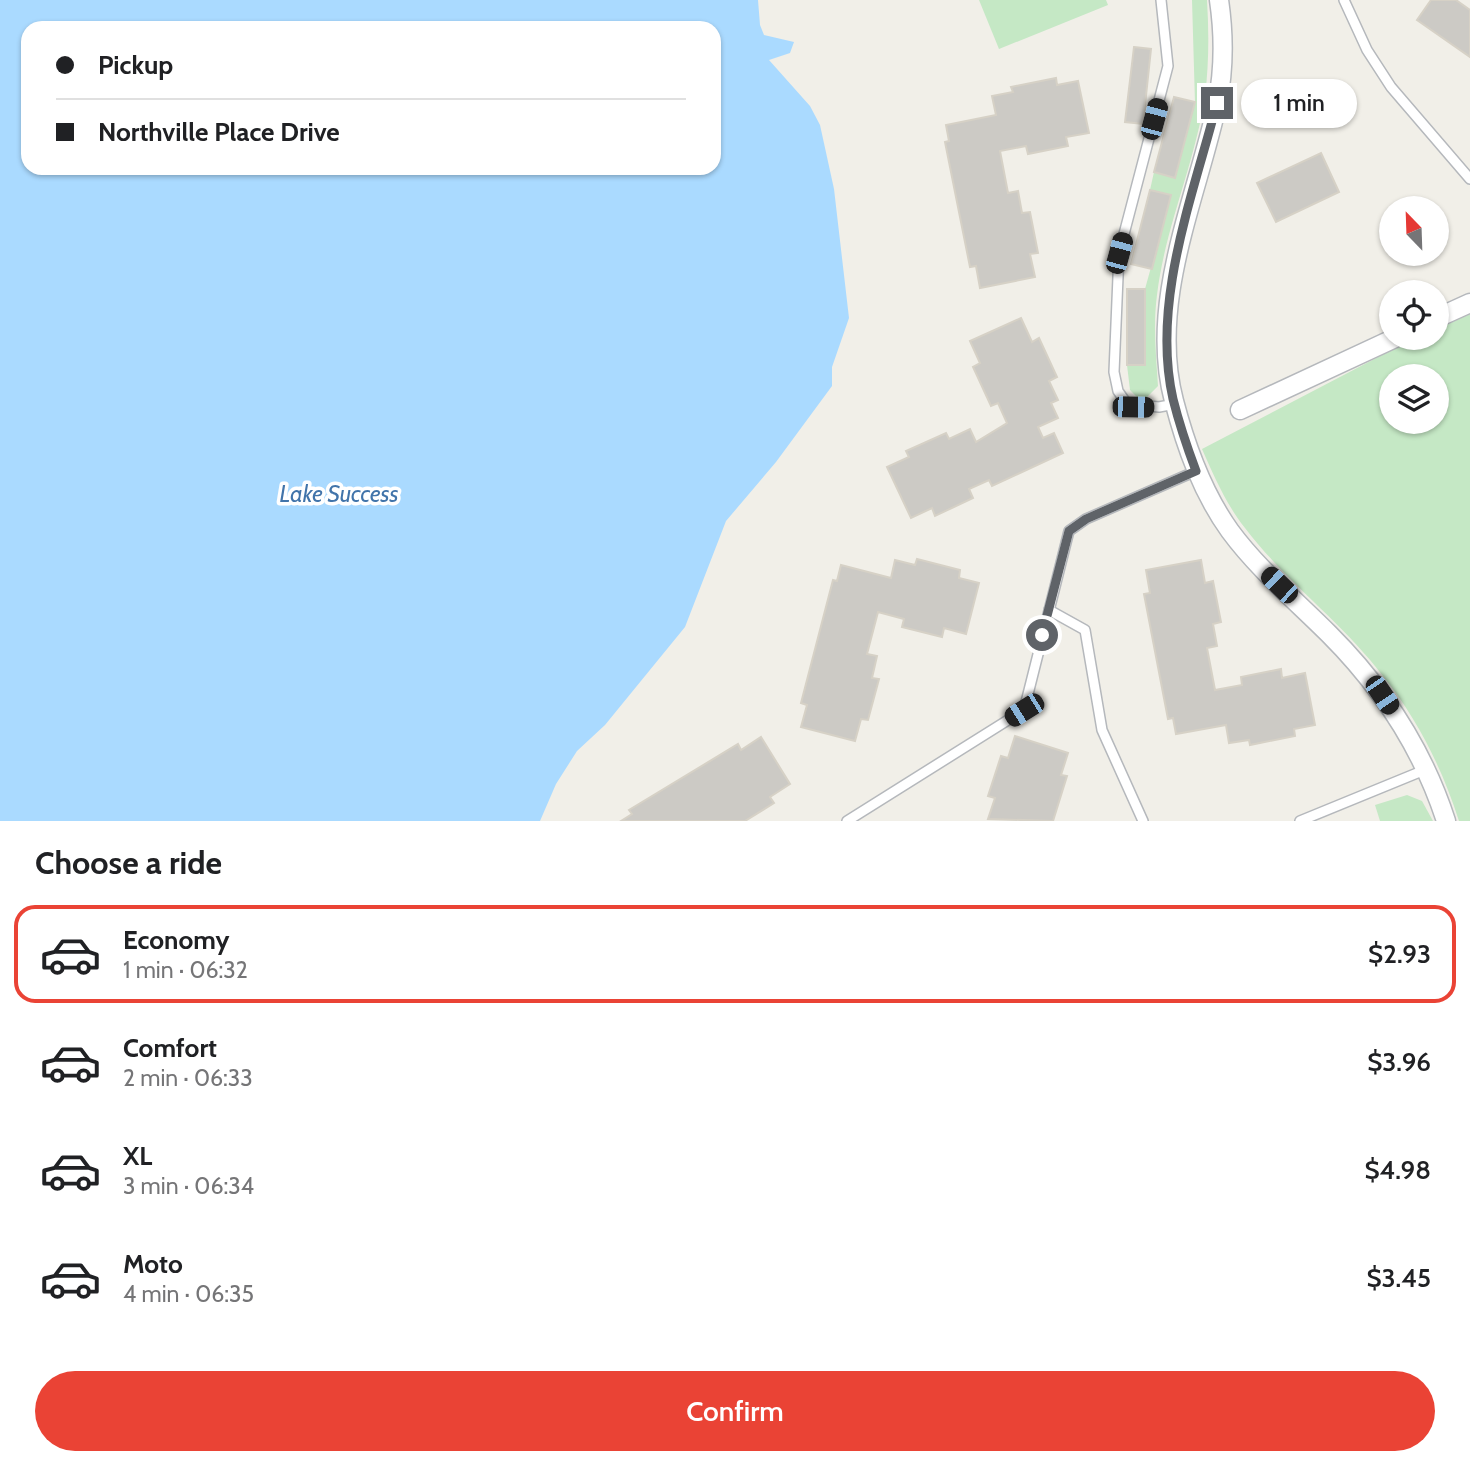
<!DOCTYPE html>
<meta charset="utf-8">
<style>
body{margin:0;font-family:Cabin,sans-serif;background:#f6f6f6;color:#202124;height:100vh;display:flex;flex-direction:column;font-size:26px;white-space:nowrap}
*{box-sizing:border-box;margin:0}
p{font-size:23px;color:#757577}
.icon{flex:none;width:38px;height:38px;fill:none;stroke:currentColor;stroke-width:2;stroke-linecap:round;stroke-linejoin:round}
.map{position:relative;height:821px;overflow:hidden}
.details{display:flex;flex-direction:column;background:#fff;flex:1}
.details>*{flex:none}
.top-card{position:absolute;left:21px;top:21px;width:700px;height:154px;border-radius:21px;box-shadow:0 2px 5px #0004;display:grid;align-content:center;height:154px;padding:0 35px;background:#fff}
.needle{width:46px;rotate:337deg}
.tools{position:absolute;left:1379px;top:196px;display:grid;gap:14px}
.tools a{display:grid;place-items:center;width:70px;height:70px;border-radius:50%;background:#fff;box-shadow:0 2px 5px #0004;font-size:35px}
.end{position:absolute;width:32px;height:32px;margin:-16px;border:9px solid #5f6368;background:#fff;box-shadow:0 0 0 4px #fff}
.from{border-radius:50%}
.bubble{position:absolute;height:49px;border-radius:24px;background:#fff;box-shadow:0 2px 5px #0004;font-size:23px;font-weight:600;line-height:49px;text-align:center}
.car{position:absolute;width:21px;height:42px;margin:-21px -10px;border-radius:9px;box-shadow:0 0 5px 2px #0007;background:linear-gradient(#222 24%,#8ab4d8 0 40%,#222 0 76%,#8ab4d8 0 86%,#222 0)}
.top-card b{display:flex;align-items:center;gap:24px;height:66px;font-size:26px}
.top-card b+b{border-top:2px solid #e0e0e0}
.top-card i{width:18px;height:18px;background:#202124}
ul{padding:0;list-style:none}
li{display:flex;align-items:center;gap:21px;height:98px;margin:0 14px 10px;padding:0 21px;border:4px solid transparent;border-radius:21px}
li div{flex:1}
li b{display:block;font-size:26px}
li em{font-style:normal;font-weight:600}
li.on{border-color:#ea4335}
li>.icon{width:63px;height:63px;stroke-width:1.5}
h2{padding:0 35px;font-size:32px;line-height:84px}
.primary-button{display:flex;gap:14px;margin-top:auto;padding:14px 35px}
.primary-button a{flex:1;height:80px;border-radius:42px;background:#ea4335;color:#fff;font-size:28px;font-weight:600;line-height:80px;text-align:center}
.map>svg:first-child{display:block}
.green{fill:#c5e8c5;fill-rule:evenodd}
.water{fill:#aadaff;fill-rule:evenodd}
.building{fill:#cccac5;stroke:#d6d1c6;stroke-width:2}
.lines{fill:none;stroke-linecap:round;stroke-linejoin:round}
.service-casing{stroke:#b5b8bc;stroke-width:12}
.minor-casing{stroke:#b5b8bc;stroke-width:21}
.service{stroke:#fff;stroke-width:9}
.minor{stroke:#fff;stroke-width:18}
.route{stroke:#5f6368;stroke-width:9}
.labels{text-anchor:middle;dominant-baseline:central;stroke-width:7;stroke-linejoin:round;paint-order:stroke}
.water-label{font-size:23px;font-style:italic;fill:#4174aa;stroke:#fff}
</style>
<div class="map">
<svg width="1470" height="821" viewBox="0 0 1470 821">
<rect width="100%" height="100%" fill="#f1efe8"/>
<g class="green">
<polygon points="979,0 1106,0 1108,5 999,49"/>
<path d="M1192,0H1207C1209,32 1209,64 1205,96C1195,164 1165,227 1157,295C1153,325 1156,355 1158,386L1146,398L1137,397L1130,390L1127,365H1145V289L1171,195L1150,190L1154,172L1175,177L1195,103Z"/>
<path d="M1470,314V821H1459C1442,768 1418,720 1383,676C1342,622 1286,582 1245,528C1226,504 1214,476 1202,449L1407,342L1418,338H1437V329ZM1437,376V422H1391V376Z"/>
<polygon points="1407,795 1422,801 1433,821 1380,821 1375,805"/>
</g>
<path class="water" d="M0,0H758L760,25L764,35L794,42L790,53L769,60L810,106L820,125L834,189L849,318L832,367V386L776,462L726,521L685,627L605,725L577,751L556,784L540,821H0ZM28,28H714V168H28Z"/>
<g class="building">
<polygon points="1431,0 1456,0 1470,10 1470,57 1417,20"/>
<polygon points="1134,47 1151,49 1143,124 1125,122"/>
<polygon points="1056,78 1057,85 1078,81 1089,133 1066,137 1068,146 1028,154 1026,146 1000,151 1008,193 1018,191 1022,213 1030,212 1038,253 1030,254 1035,277 980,288 976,266 970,267 945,142 949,141 946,125 996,115 992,96 1013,92 1011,87"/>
<polygon points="1174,97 1195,102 1175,178 1154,172"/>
<polygon points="1321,153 1339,192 1276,222 1257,183"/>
<polygon points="1150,190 1171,195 1152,269 1131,264"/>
<rect x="1127" y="289" width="18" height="76"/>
<polygon points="1021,318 1032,342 1039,338 1057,377 1049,381 1058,400 1051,403 1058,418 1038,427 1043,438 1054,433 1063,453 992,486 989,480 969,489 973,498 935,516 932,508 911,518 887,467 909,457 906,451 946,433 949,439 970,429 976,442 1007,423 998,403 991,406 973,367 980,363 970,341"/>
<polygon points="917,559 960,570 959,578 979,583 966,634 944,628 942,637 902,627 904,619 878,612 867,654 877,656 872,678 879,679 868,720 861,719 855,741 801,727 807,705 801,703 833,580 837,581 841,565 891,578 895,560 915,565"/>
<polygon points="1201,560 1205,583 1213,581 1221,622 1213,624 1217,646 1207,648 1215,690 1242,685 1241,677 1281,669 1282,678 1305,673 1315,725 1294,729 1295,736 1250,745 1249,740 1229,743 1226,725 1176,734 1173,718 1168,719 1144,594 1150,593 1146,570"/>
<polygon points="1015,736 1068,753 1061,775 1067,776 1053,821 988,819 995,798 988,796 1001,756 1008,758"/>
<polygon points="761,737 790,784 770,797 774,803 745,821 621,821 632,814 629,810 738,744 741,750"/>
</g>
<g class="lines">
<g class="service-casing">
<g id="service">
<polyline points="1161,0 1168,66 1119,253 1114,372 1118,391 1127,404 1159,407 1175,404"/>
<polyline points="1344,0 1367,50 1391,87 1470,179"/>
<polyline points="1049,610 1085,630 1102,730 1143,821"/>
<polyline points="847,821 1024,710 1069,531 1086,519 1196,471"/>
<polyline points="1300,821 1427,769"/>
</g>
</g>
<g class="minor-casing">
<g id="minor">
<path d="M1219,0C1224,34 1224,71 1217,105C1196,200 1148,303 1174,401C1186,447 1202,492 1230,531C1258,569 1296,601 1329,634C1382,687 1423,750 1446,821"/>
<polyline points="1437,318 1470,303"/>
<polyline points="1240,410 1395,338"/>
</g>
</g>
<use href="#service" class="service"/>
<use href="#minor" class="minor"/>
</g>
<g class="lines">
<path class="route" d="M1042,635L1069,531L1086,519L1196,471C1187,447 1179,423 1173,399C1151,302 1193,196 1217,103"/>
</g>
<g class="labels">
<g class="water-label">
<text x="339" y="494">Lake Success</text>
</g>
</g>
</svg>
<div class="tools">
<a><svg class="needle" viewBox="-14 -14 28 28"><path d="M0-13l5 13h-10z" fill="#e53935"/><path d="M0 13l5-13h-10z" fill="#757577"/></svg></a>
<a><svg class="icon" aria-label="locate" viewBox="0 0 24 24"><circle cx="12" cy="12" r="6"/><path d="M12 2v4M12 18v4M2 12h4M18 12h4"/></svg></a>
<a><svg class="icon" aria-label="layers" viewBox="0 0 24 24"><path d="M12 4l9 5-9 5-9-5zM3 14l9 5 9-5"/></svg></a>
</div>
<i class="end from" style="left:1042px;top:635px"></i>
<i class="end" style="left:1217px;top:103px"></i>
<div class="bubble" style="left:1241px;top:79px;width:116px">1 min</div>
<i class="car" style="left:1154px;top:119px;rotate:15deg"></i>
<i class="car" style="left:1119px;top:253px;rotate:15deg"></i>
<i class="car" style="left:1133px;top:407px;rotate:91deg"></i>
<i class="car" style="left:1279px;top:585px;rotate:314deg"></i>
<i class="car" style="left:1382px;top:695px;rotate:146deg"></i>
<i class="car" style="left:1024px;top:710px;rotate:238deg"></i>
<div class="top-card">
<b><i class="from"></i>Pickup</b>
<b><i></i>Northville Place Drive</b>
</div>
</div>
<section class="details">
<h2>Choose a ride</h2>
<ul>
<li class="on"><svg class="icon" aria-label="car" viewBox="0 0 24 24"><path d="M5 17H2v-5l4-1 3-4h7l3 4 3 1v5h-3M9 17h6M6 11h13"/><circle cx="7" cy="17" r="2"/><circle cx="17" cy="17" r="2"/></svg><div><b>Economy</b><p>1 min · 06:32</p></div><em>$2.93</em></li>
<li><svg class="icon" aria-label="car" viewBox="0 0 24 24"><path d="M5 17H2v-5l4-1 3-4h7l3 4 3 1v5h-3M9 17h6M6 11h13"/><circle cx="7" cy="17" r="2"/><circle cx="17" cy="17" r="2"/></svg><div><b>Comfort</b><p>2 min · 06:33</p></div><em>$3.96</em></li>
<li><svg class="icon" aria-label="car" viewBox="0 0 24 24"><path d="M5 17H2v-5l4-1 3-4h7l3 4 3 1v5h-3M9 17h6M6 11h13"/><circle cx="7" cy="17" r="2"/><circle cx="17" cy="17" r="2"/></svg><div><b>XL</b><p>3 min · 06:34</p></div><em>$4.98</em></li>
<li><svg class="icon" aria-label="car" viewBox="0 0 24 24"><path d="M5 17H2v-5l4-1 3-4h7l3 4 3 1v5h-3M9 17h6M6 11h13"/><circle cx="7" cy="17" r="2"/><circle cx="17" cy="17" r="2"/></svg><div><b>Moto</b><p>4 min · 06:35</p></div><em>$3.45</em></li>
</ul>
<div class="primary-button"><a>Confirm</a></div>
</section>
